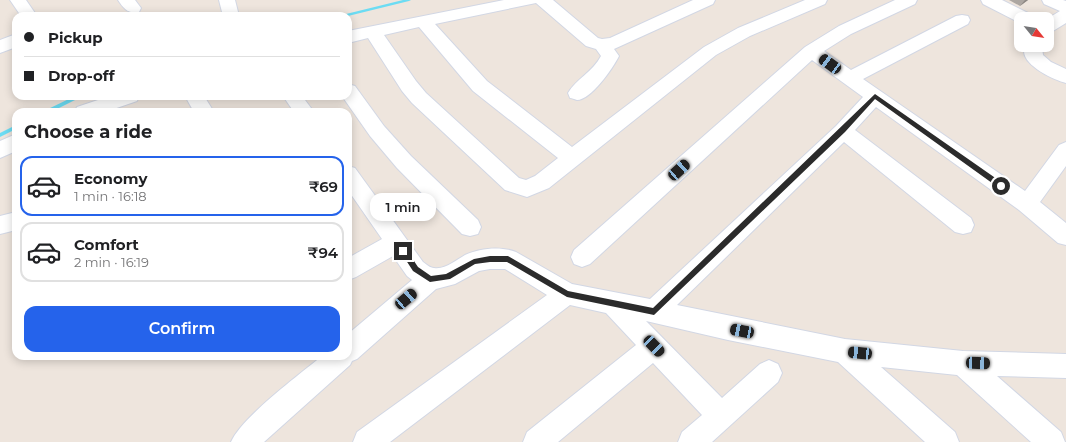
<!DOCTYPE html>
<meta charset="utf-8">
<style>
body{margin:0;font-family:Montserrat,sans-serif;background:#f6f6f6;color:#202124;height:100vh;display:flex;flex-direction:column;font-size:15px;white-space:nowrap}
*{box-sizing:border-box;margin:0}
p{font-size:13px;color:#757577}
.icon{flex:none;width:22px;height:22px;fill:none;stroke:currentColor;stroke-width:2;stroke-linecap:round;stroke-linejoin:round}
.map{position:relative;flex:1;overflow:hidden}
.panel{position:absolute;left:12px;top:108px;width:340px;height:252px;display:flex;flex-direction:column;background:#fff;border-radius:12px;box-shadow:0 2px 10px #0003}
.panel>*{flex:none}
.top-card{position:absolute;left:12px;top:12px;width:340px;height:88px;border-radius:12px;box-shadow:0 2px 10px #0003;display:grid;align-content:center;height:88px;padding:0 12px;background:#fff}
.needle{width:26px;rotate:120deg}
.controls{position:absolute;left:1014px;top:12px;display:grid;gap:8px}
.controls a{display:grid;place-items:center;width:40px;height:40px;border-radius:8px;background:#fff;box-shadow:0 2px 10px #0003;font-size:20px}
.end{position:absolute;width:18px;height:18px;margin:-9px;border:5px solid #2b2b2b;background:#fff;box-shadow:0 0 0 2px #fff}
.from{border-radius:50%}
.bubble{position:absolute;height:28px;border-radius:12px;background:#fff;box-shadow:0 2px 10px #0003;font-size:13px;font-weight:600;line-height:28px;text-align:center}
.car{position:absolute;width:12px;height:24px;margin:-12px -6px;border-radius:5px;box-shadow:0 0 3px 1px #0007;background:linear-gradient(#222 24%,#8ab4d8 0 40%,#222 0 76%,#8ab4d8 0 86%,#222 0)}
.top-card b{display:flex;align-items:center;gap:14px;height:38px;font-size:15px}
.top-card b+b{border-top:1px solid #e0e0e0}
.top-card i{width:10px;height:10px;background:#202124}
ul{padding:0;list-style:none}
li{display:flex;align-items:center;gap:12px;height:60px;margin:0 8px 6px;padding:0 4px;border:2px solid #e0e0e0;border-radius:12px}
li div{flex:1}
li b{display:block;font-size:15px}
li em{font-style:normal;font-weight:600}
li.active{border-color:#2563eb}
li>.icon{width:36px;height:36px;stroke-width:1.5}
h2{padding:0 12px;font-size:18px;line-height:48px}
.button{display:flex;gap:8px;margin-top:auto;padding:8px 12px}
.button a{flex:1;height:46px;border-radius:12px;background:#2563eb;color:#fff;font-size:16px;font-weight:600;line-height:46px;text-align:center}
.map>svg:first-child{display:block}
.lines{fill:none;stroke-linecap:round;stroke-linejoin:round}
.stream{fill:#6cdcf3;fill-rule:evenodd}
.minor-casing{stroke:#d2d7e4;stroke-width:2}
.minor{fill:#fff;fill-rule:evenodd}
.wall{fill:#ada7a2}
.shaded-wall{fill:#8d8884}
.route{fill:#2b2b2b}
</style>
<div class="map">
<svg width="1066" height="442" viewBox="0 0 1066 442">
<rect width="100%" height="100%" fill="#eee5dd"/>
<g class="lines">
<g class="stream">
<polygon points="403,0 411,0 409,1 348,16 340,16 342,15"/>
<polygon points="75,96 82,96 81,97 51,112 43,112 44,111"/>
<polygon points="16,125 16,129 0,137 0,133"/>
</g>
<g class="minor-casing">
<g id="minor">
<polygon points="10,0 26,0 37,16 21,16"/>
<path d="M118,0H135L141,8L139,12C128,14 124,9 118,0Z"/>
<polygon points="219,0 235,0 239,16 223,16"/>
<path d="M504,0H553L598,38L602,39L610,38L693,0H715L713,4L614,49L619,56C613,68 591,100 577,100C574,99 572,98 570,98L568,93C576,79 593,72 601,56L596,49L586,46L536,3L435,24L487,81L572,147L704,47L738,28L805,0H827L825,4L750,36L716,55L549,188L527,197L505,190L412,103L402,91L368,38L348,43V31ZM419,27L473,91L558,158L535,176L526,180L519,178L426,93L416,81L384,35Z"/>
<path d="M895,0H917L915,4L851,34L824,51L851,70L956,16L962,15L968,16L970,20L968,24L863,79L1025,191L1059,145L1066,142V166L1040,202L1066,223V245L1058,243L1019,210L876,107L855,130L971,218L974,225L971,232L963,234L955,232L844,142L677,305L845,339L963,351L1066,354V378L997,376L1061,432L1065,442H1031L957,375L881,367L955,432L959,442H925L838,362L728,340L646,321L722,398L760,364L769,360L778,364L782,373L778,382L712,442H678L682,432L702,415L653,363L558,442H523L527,432L636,345L606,313L570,305L390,442H353L357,432L547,295L505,269H490L479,271L455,284L436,289L357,359L352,361L350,365L264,442H231C242,417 299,375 322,356H348V334L412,280L407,276L393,256L356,277L348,280V258L382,239L348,190V166L355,168L423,262C426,264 430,268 434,268C445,270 456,260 465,255C480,248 501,246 516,252L572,284L650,299L836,126L863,97L812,60L590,264L582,267L574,264L571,257L574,250L805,47L839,26Z"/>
<polygon points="981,0 1002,0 1032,15 1034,19 1021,19 1020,23 983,4"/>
<polygon points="1042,0 1063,0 1066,1 1066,23 1053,31 1047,32 1047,19 1060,11 1044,4"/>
<polygon points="16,34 16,47 0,53 0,40"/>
<path d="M1026,45H1044L1042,48L1043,55L1051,62L1066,69V83C1053,80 1015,62 1026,45Z"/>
<polygon points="348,84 355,86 384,126 411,156 478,220 481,227 478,234 470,236 462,234 397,168 370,136 342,96 348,96"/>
<polygon points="110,96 139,96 137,101 105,112 74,112 77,107"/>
<polygon points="185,96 204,96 214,112 194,112"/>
<polygon points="283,96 302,96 314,112 294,112"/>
<polygon points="16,134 16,151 0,158 0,141"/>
<polygon points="16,212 16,230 0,234 0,216"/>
</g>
</g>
<use href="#minor" class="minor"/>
</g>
<polygon class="wall" points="1009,0 1028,0 1020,6"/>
<polygon class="shaded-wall" points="1025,0 1028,0 1020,6"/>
<polygon class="route" points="875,94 1004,184 1004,188 999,188 875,99 845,132 654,315 567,297 507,262 490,262 475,264 450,279 430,282 413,271 400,251 401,249 406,249 418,267 431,276 446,274 474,259 490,256 508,256 568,291 653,308"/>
</svg>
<div class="controls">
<a><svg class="needle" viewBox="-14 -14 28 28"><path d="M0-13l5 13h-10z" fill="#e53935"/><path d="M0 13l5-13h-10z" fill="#757577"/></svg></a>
</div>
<i class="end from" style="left:1001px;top:186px"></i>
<i class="end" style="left:403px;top:251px"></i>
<div class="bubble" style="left:370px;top:193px;width:66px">1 min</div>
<i class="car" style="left:830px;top:64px;rotate:306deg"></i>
<i class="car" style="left:679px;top:170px;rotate:48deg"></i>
<i class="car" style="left:406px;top:299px;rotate:49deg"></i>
<i class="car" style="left:742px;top:331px;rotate:281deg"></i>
<i class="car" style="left:654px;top:346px;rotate:136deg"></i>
<i class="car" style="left:860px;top:353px;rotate:275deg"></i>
<i class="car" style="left:978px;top:363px;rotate:92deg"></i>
<div class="top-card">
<b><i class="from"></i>Pickup</b>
<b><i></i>Drop-off</b>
</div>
<section class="panel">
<h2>Choose a ride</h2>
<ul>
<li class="active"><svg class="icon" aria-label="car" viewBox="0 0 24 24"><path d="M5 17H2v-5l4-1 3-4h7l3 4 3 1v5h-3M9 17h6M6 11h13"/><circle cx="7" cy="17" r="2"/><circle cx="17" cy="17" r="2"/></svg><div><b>Economy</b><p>1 min · 16:18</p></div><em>₹69</em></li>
<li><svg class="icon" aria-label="car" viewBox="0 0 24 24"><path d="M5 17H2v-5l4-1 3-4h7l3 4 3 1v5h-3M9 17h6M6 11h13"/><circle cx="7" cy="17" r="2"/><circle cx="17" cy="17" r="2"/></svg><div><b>Comfort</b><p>2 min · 16:19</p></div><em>₹94</em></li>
</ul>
<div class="button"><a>Confirm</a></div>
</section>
</div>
